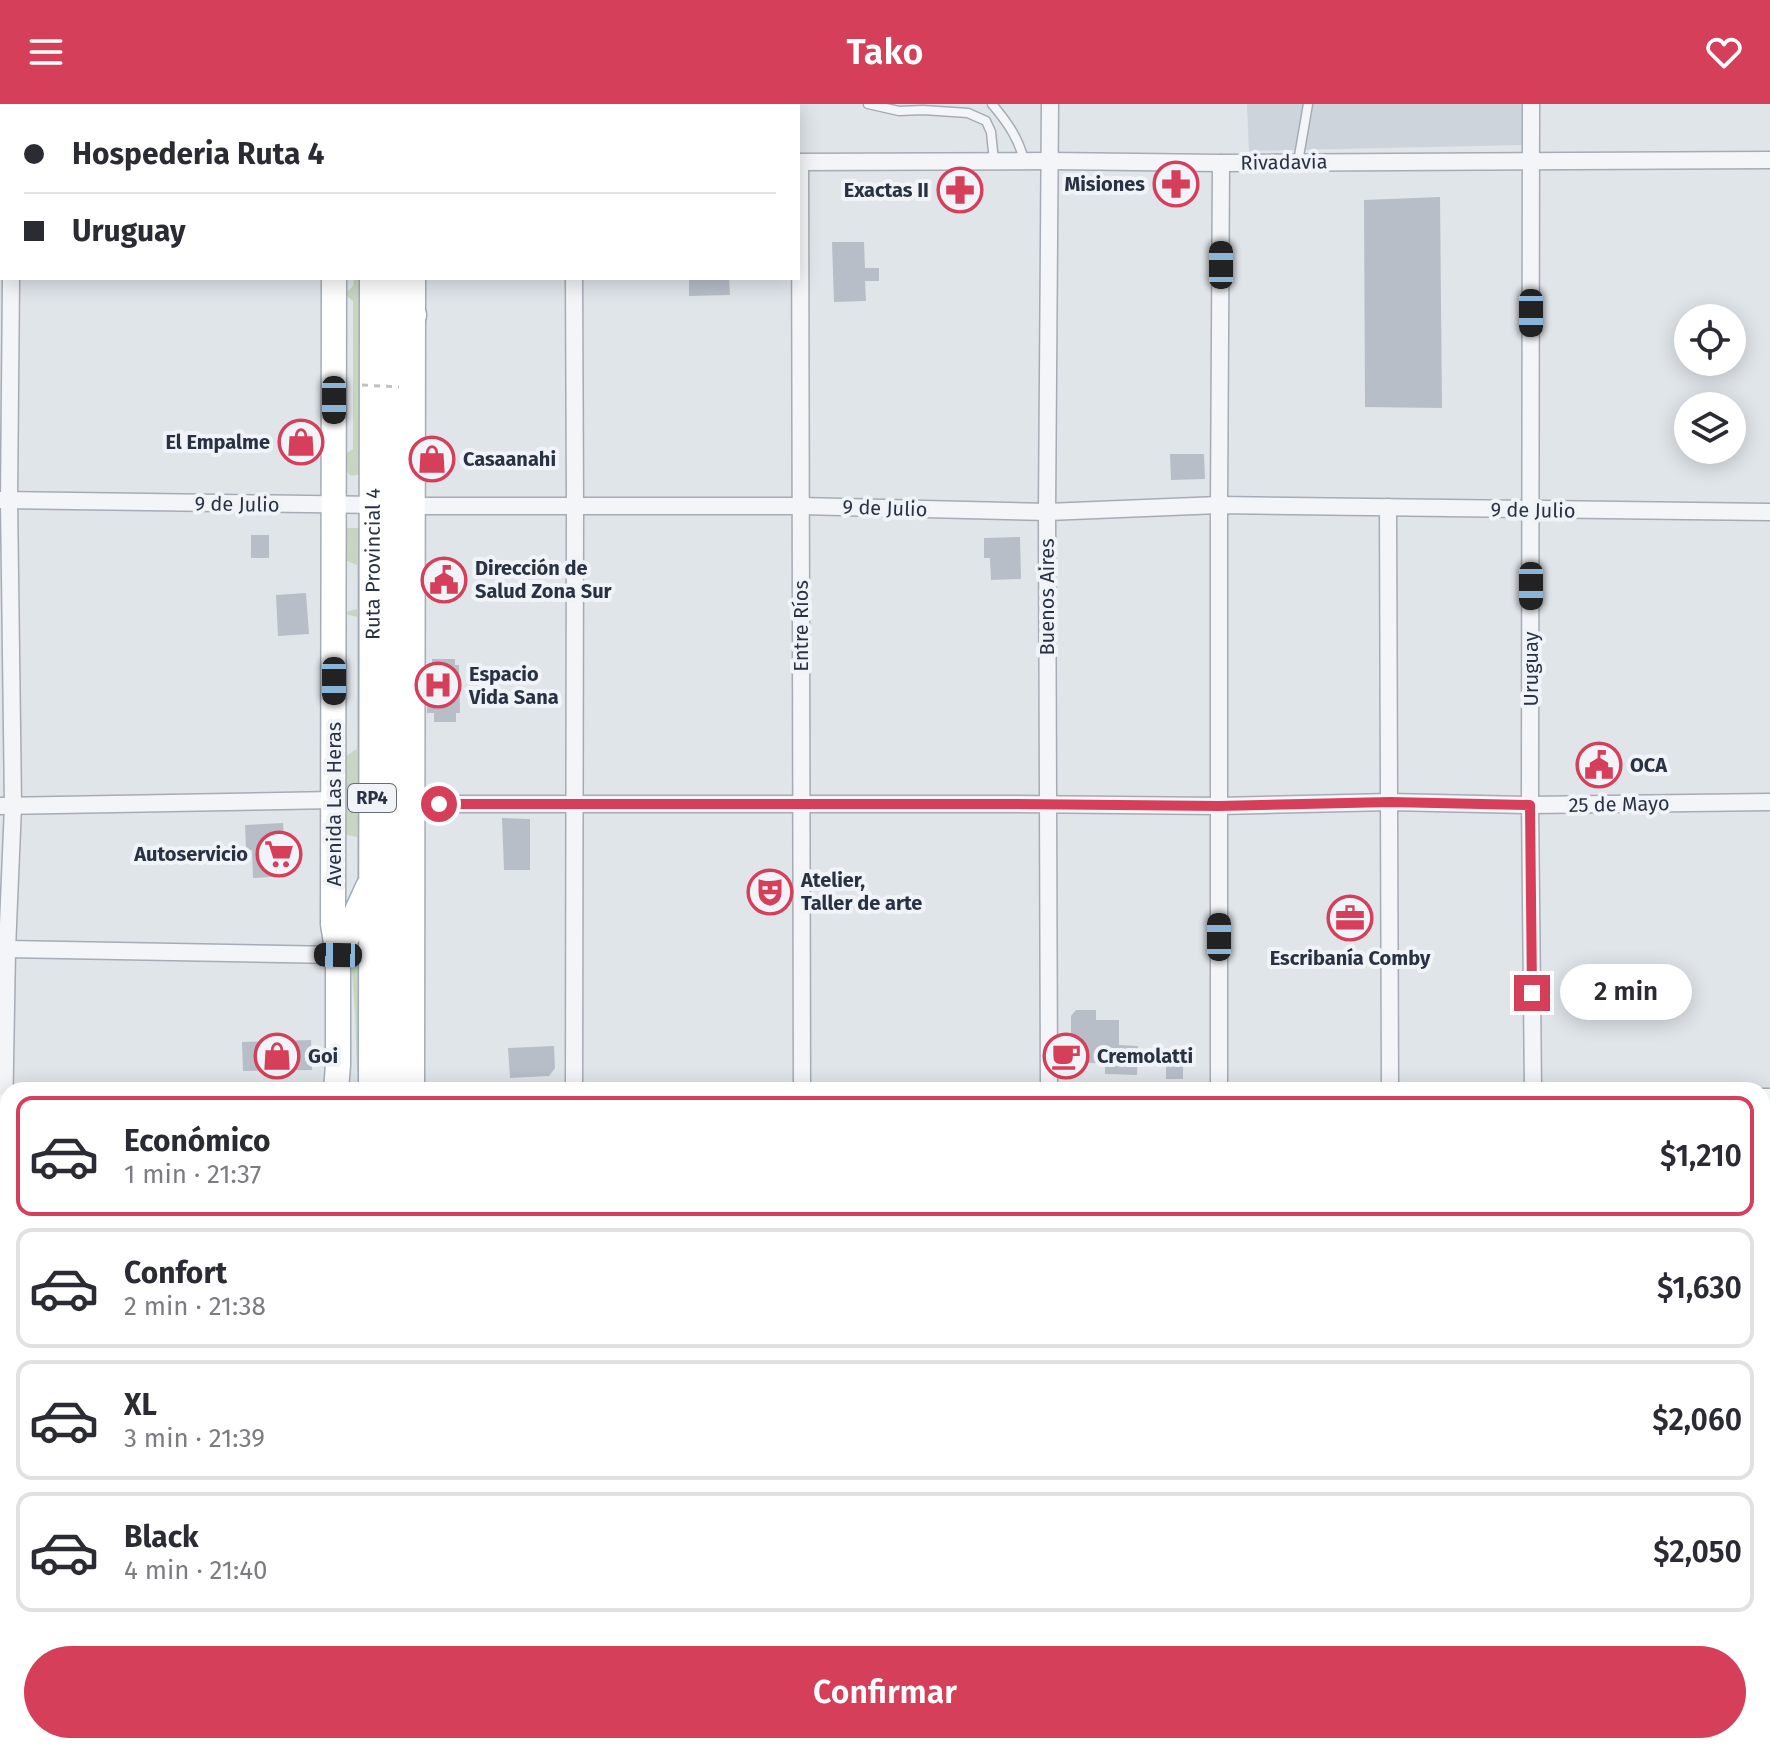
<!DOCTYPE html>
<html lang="es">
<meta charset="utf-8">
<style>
body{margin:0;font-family:"Fira Sans",sans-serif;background:#f2f2f3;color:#2b2b33;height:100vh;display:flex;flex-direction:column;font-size:30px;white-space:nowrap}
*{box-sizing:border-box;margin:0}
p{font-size:26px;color:#7c7c81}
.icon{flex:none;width:44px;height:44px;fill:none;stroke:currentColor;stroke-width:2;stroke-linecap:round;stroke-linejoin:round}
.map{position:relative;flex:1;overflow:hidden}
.details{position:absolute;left:0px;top:978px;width:1770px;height:672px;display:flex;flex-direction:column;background:#fff;border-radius:24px 24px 0 0;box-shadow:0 4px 20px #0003}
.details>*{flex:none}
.banner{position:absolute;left:0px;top:0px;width:800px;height:176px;box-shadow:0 4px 20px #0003;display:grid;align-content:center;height:176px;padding:0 24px;background:#fff}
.fabs{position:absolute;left:1674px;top:200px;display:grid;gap:16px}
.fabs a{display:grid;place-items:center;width:72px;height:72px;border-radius:50%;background:#fff;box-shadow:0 4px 20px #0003;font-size:40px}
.end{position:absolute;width:36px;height:36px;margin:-18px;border:10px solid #d63f59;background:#fff;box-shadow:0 0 0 4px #fff}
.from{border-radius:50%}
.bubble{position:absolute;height:56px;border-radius:28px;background:#fff;box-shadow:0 4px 20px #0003;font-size:26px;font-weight:600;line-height:56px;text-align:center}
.car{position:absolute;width:24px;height:48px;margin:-24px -12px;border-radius:10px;box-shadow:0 0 6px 2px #0007;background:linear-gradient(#222 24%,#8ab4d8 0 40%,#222 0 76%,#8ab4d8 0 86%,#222 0)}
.banner b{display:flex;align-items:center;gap:28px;height:76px;font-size:30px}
.banner b+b{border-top:2px solid #e1e1e2}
.banner i{width:20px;height:20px;background:#2b2b33}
ul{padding:14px 0 0;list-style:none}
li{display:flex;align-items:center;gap:24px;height:120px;margin:0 16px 12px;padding:0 8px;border:4px solid #e1e1e2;border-radius:16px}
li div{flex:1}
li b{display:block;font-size:30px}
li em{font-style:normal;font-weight:600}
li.on{border-color:#d63f59}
li>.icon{width:72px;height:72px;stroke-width:1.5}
.cta{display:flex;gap:16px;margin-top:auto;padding:16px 24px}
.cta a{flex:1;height:92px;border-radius:48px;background:#d63f59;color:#fff;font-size:32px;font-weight:600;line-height:92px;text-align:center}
header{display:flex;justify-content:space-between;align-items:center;height:104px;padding:0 24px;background:#d63f59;color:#fff;font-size:36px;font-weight:600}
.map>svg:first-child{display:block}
.built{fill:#ced4dc}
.green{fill:#c7d5c1}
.building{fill:#b7bec8}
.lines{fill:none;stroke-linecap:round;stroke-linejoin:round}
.service-casing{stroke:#a5acb5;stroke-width:11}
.minor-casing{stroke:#a5acb5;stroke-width:19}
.secondary-casing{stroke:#a5acb5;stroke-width:27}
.primary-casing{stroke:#9fa9b7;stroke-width:29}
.service{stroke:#f4f5f8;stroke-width:8}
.minor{stroke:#f4f5f8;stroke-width:16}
.secondary{stroke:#fff;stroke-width:24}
.primary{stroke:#fff;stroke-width:26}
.path-bridge{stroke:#bfc2c9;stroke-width:3;stroke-dasharray:6 6;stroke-linecap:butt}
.route{stroke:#d63f59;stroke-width:10}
.labels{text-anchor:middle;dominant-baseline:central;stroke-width:8;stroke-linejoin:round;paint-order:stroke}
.shield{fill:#f0f3f7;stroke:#646c79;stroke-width:2}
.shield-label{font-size:18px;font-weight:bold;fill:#283243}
.street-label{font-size:20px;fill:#283243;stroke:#f0f3f7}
.poi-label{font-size:20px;font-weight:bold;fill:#283243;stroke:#f0f3f7;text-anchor:start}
</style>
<header><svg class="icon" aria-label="menu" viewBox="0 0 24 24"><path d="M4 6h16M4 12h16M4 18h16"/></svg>Tako<svg class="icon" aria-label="heart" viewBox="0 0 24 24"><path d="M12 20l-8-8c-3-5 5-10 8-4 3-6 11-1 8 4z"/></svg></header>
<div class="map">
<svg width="1770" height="1650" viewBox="0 0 1770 1650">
<rect width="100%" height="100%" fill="#e0e5ea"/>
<polygon class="built" points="1247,0 1523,0 1523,41 1249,47"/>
<g class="green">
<path d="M354,174H366L362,368C346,379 345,362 344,351L353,345V197L345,190L353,182Z"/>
<polygon points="348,424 360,424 365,783 348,820 343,799 357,787 357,733 343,730 343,654 357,645 357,513 342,509 357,505 357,461 342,455 342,428"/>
<polygon points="363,822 361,971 357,967 355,909 350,841"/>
</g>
<g class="building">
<polygon points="1440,93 1442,304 1365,303 1364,96"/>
<polygon points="832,138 864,138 865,164 879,164 879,177 865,177 866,197 834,198"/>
<polygon points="689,174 729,174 730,191 689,192"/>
<polygon points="1170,350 1204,350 1205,375 1171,376"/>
<rect x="251" y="431" width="18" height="23"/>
<polygon points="1020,433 1021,475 991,476 990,454 984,454 984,434"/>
<polygon points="433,463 454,464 453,491 432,490"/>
<polygon points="306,489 309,530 278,532 276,491"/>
<polygon points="432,555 455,555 455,561 459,561 460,609 456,609 456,618 434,618 434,609 427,609 428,562 432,562"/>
<polygon points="502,714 530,715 530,766 504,766"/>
<polygon points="283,719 286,772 253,774 252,746 246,746 245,721"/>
<polygon points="759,776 782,776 782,801 758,800"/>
<polygon points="1076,906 1096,906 1096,916 1119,916 1119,941 1138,942 1137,971 1105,970 1105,959 1076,959 1071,951 1071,912"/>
<polygon points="311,936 312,966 243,967 242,938"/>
<polygon points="554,942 555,964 549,972 510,974 508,944"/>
<rect x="1166" y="955" width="17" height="20"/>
</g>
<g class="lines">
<g class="service-casing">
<g id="service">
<polyline points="868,0 899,7 923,6 968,9 986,17 991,28 994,57"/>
<path d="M992,0C1007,18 1018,33 1024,56"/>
<polyline points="1298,58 1308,0"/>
</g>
</g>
<g class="minor-casing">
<g id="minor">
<polyline points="12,0 12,2"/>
<polyline points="572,0 572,2"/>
<polyline points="1531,0 1530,701 1533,986"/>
<polyline points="0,55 2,55"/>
<polyline points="798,58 1050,57 1221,59 1770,56"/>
<polyline points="800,58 802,986"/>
<polyline points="574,174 575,403 574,986"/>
<polyline points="0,396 378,401"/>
<polyline points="406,402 800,402 1047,408 1219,401 1770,408"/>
<polyline points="1388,403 1390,986"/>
<polyline points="412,700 1005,700 1219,702 1390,698 1530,701 1770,698"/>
<polyline points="0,702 334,696"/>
<polyline points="7,845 338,851"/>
<polyline points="1047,986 1049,983 1047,408 1050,0"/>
<polyline points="1219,986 1219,401 1221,59"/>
<polyline points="0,1245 7,845 13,702 9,395 11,174"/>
<polyline points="0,1306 8,1305"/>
<polyline points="0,1448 0,1638"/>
<polyline points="1020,1642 1020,1650"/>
<polyline points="580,1650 580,1642"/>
<polyline points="798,1650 799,1642"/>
<polyline points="1217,1650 1218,1642"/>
<polyline points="1494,1650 1495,1642"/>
<polyline points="1765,1650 1767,997"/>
</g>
</g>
<g class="secondary-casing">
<g id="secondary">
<polyline points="340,2 340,0"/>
<polyline points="414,2 414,0"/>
<polyline points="334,174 333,820 338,851 338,961 336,986"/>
<polyline points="412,986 413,174"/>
<polyline points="1762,997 1770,997"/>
<polyline points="0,1003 8,1002"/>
<polyline points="415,1642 415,1650"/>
<polyline points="333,1650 333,1642"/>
</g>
</g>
<g class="primary-casing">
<g id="primary">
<polyline points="374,2 374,0"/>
<polyline points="392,2 392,0"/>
<polyline points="396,251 413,211"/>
<polyline points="338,851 369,783"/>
<path id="s1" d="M372,986L373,174"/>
<polyline points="391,986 392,174"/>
<polyline points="371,1650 371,1642"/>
<polyline points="390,1650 390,1642"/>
</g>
</g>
<use href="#service" class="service"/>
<use href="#minor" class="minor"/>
<use href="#secondary" class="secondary"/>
<use href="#primary" class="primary"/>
<polyline class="path-bridge" points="362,281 399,283"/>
</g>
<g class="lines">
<polyline class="route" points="439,700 1005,700 1219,702 1390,698 1530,701 1532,889"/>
</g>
<defs>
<g id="pharmacy-ring" transform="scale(2.3)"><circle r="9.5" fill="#f0f3f7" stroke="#d63f59" stroke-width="1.5"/><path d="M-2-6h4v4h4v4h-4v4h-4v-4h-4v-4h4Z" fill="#d63f59"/></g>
<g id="shop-ring" transform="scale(2.3)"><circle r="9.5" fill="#f0f3f7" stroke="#d63f59" stroke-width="1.5"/><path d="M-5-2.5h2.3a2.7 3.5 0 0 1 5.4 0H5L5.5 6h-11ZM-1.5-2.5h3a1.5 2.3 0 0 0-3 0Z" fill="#d63f59"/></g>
<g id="civic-ring" transform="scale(2.3)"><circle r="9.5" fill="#f0f3f7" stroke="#d63f59" stroke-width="1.5"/><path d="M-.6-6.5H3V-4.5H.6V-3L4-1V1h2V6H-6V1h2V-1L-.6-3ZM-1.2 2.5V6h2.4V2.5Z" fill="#d63f59"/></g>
<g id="hospital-ring" transform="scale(2.3)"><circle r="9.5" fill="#f0f3f7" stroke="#d63f59" stroke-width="1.5"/><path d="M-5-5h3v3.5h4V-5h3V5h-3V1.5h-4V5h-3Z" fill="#d63f59"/></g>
<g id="supermarket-ring" transform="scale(2.3)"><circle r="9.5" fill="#f0f3f7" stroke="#d63f59" stroke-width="1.5"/><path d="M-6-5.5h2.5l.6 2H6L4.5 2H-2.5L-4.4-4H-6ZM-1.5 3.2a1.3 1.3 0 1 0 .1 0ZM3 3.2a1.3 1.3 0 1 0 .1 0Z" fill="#d63f59"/></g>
<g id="theatre-ring" transform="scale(2.3)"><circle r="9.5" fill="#f0f3f7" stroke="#d63f59" stroke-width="1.5"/><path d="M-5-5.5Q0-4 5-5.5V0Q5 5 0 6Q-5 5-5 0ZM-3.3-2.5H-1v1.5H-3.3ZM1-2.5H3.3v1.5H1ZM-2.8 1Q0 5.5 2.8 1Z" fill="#d63f59"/></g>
<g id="office-ring" transform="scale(2.3)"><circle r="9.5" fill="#f0f3f7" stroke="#d63f59" stroke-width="1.5"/><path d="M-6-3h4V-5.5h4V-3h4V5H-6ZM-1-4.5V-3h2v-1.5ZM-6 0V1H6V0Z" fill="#d63f59"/></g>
<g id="cafe-ring" transform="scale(2.3)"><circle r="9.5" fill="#f0f3f7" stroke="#d63f59" stroke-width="1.5"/><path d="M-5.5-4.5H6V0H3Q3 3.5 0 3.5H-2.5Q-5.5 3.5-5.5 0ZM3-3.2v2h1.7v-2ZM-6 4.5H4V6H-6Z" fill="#d63f59"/></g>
</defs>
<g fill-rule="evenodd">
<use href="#pharmacy-ring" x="1176" y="80"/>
<use href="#pharmacy-ring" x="960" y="86"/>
<use href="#shop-ring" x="301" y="338"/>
<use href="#shop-ring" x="432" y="355"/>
<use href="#civic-ring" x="444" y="476"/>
<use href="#hospital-ring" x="438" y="581"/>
<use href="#civic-ring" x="1599" y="661"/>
<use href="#supermarket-ring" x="279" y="750"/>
<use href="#theatre-ring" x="770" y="788"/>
<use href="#office-ring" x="1350" y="814"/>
<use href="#shop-ring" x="277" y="952"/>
<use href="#cafe-ring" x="1066" y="952"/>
</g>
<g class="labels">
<rect class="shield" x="348" y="680" width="48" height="28" rx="6"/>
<g class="shield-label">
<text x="372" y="694">RP4</text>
</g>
<g class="street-label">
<text transform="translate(1284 58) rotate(-1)">Rivadavia</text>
<text transform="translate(237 400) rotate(1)">9 de Julio</text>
<text transform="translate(885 404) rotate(2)">9 de Julio</text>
<text transform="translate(1533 406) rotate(1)">9 de Julio</text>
<text stroke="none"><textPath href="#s1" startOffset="526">Ruta Provincial 4</textPath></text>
<text transform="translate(1047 493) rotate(-90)">Buenos Aires</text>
<text transform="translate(801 522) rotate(-90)">Entre Ríos</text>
<text transform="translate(1531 565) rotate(-90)">Uruguay</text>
<text transform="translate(334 700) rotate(-90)">Avenida Las Heras</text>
<text transform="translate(1619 700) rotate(-1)">25 de Mayo</text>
</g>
<g class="poi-label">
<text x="1145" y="80" text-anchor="end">Misiones</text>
<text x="929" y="86" text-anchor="end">Exactas II</text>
<text x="270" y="338" text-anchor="end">El Empalme</text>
<text x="463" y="355">Casaanahi</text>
<text x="475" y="464">Dirección de<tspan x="475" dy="23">Salud Zona Sur</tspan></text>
<text x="469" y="570">Espacio<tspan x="469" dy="23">Vida Sana</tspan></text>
<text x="1630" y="661">OCA</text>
<text x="248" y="750" text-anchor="end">Autoservicio</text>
<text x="801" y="776">Atelier,<tspan x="801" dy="23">Taller de arte</tspan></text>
<text x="1350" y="854" text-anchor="middle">Escribanía Comby</text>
<text x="308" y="952">Goi</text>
<text x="1097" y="952">Cremolatti</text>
</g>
</g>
</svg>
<div class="fabs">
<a><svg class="icon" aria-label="locate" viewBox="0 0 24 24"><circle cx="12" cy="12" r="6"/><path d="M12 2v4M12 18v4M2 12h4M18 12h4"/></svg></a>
<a><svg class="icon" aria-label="layers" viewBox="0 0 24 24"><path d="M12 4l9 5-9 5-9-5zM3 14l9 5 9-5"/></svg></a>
</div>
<i class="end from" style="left:439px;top:700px"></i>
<i class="end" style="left:1532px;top:889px"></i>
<div class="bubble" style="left:1560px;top:860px;width:132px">2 min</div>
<i class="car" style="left:1221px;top:161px;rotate:0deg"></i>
<i class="car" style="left:1531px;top:209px;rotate:180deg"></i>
<i class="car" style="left:334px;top:296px;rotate:180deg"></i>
<i class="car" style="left:1531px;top:482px;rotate:180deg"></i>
<i class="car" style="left:334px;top:577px;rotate:180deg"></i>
<i class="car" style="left:1219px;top:833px;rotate:0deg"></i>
<i class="car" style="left:338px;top:851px;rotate:271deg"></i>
<div class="banner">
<b><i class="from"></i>Hospederia Ruta 4</b>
<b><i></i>Uruguay</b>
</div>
<section class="details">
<ul>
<li class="on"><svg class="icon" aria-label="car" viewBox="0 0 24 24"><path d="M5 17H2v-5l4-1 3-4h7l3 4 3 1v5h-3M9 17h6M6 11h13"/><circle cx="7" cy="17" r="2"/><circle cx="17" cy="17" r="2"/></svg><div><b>Económico</b><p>1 min · 21:37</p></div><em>$1,210</em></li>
<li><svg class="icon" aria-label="car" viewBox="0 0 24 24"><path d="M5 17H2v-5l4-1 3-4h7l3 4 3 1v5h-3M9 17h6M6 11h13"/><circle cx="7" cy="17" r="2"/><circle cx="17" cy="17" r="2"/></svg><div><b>Confort</b><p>2 min · 21:38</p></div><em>$1,630</em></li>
<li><svg class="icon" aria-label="car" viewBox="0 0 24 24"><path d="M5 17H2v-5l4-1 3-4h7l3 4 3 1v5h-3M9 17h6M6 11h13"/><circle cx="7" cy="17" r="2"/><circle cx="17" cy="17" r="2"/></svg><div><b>XL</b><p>3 min · 21:39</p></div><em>$2,060</em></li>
<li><svg class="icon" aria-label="car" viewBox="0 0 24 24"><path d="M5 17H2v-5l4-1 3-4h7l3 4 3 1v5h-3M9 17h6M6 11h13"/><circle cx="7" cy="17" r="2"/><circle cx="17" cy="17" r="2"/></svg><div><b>Black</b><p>4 min · 21:40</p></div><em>$2,050</em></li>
</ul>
<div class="cta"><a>Confirmar</a></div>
</section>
</div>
